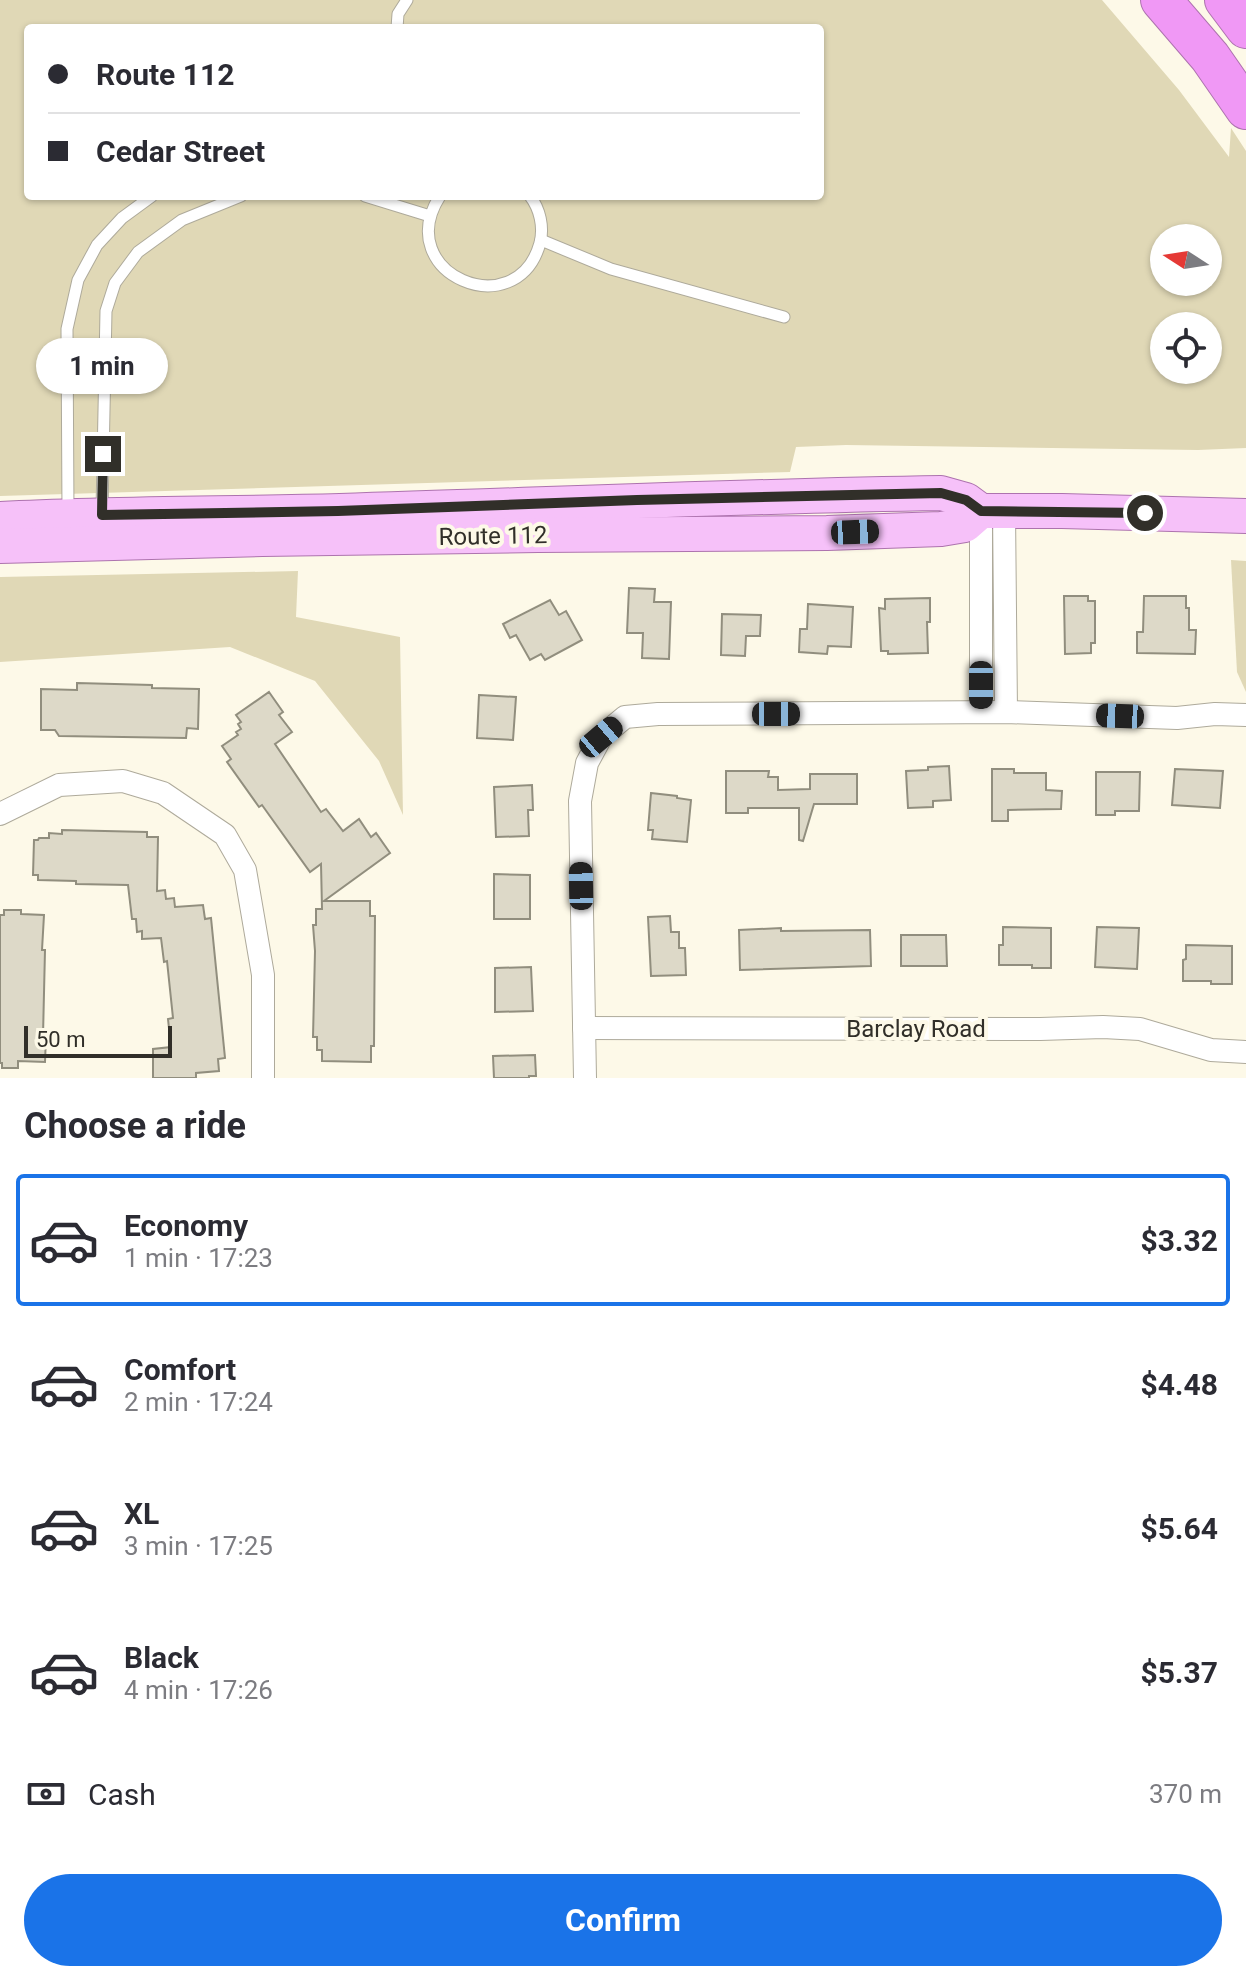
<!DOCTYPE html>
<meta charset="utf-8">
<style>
body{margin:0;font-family:Roboto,sans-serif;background:#f2f2f3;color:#2b2b33;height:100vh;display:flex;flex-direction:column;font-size:30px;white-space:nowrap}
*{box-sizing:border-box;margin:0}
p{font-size:26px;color:#7c7c81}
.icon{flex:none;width:44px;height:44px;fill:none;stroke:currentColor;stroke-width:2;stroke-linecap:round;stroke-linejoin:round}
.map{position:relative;height:1078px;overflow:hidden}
.sheet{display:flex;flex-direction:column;background:#fff;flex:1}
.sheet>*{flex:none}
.top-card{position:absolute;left:24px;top:24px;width:800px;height:176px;border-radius:8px;box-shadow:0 2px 6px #0004;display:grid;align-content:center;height:176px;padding:0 24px;background:#fff}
.needle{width:52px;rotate:282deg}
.fabs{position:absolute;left:1150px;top:224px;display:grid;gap:16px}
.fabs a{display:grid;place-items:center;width:72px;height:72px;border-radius:50%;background:#fff;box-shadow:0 2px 6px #0004;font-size:40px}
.scale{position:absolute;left:24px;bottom:20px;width:148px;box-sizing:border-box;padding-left:8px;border:4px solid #312f29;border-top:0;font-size:22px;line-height:28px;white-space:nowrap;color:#312f29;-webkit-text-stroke:6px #fdf9e8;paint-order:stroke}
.end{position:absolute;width:36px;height:36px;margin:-18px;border:10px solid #312f29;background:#fff;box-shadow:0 0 0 4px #fff}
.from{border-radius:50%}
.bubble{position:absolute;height:56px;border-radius:28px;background:#fff;box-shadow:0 2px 6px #0004;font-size:26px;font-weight:700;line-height:56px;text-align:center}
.car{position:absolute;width:24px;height:48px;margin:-24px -12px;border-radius:10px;box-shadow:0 0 6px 2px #0007;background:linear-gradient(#222 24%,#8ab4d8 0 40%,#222 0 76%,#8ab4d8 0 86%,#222 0)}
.top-card b{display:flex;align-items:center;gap:28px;height:76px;font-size:30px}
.top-card b+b{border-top:2px solid #e1e1e2}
.top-card i{width:20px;height:20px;background:#2b2b33}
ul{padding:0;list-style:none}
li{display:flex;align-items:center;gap:24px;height:132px;margin:0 16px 12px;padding:0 8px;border:4px solid transparent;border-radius:8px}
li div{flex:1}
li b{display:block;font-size:30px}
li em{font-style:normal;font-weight:700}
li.current{border-color:#1a73e8}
li>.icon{width:72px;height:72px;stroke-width:1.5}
h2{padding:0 24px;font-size:36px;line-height:96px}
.pay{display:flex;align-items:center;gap:20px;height:88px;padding:0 24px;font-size:30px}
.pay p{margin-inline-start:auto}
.action{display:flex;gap:16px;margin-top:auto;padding:16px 24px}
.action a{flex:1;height:92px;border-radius:48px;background:#1a73e8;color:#fff;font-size:32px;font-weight:700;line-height:92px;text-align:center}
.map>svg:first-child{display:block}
.green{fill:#e0d8b6;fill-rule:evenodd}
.building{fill:#ddd9c8;stroke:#918e7e;stroke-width:2}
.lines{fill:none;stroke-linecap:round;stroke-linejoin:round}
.lane-casing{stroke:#aeaa9b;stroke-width:13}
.street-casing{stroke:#aeaa9b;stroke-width:24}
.primary-casing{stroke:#ad73ae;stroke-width:36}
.highway-casing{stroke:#ad73ae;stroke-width:42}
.lane{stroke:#fff;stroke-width:11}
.street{stroke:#fff;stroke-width:22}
.primary{stroke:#f6c1f9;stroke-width:34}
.highway{stroke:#f098f5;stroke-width:40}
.route{stroke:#312f29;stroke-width:10}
.labels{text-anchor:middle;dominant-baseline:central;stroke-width:8;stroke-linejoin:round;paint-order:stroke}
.street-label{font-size:24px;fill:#312f29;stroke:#fdf9e8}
</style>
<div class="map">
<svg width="1246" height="1078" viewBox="0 0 1246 1078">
<rect width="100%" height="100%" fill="#fdf9e8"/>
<g class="green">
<path d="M0,0H1102L1179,90L1229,157L1231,128L1246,151V448L1198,450L846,445L796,447L790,472L0,496ZM28,28H820V196H28ZM1164,238H1208V282H1164ZM1164,326H1208V370H1164Z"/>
<polygon points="1231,560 1246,561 1246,692 1237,672"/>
<polygon points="298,571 296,617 400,637 403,815 379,761 315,681 230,647 0,662 0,577"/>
</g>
<g class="building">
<polygon points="629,588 655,589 654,602 671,602 669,659 642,658 643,633 627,633"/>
<polygon points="1064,596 1088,596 1088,601 1095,601 1095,643 1091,643 1091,653 1065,654"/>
<polygon points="1144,596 1186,596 1186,608 1189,608 1189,630 1196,630 1195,654 1137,653 1137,632 1143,632"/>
<polygon points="930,598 930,622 927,622 928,653 888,654 888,651 881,651 879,608 885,609 885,599"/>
<polygon points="550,600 559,615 566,611 582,640 545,660 541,654 530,660 516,635 510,638 503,624"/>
<polygon points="808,604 853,607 851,647 828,646 827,654 799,652 800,629 807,629"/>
<polygon points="722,614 761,615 760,636 746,636 745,656 721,655"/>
<polygon points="77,683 152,685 152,688 199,689 198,729 187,728 186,738 59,736 55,730 41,730 41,689 77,690"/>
<polygon points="269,692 283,712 279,715 292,732 275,744 321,812 326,809 343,831 359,819 371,837 376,833 390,853 324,901 370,901 370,916 375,916 374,1046 371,1046 371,1062 322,1061 322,1050 317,1050 317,1037 313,1037 315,951 313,925 316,925 316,909 322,909 321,864 310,872 262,805 259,807 227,762 231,759 222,746 238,735 236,732 241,729 238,724 241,722 236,715"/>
<polygon points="479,695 516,697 513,740 477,738"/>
<polygon points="949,766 951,800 933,801 933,807 908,808 906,771 928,770 928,767"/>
<polygon points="992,769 1014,769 1014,773 1046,773 1046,790 1062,791 1061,809 1008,810 1008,821 992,821"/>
<polygon points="1175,769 1223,771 1220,808 1172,805"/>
<polygon points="726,771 769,771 768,777 778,777 778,790 810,789 810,774 857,774 857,804 814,804 803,841 799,840 799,808 748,808 748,813 726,813"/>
<polygon points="1096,772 1140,772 1139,811 1115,811 1115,815 1096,815"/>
<polygon points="532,785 533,810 528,810 529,836 496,837 494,787"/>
<polygon points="651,793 677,796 677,798 691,800 687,842 652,839 653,830 648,830"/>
<polygon points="62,830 147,832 147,837 158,837 157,891 165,890 166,899 174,898 175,907 203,905 205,919 211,918 225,1058 218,1059 219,1071 196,1073 196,1078 153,1078 153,1049 171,1047 168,1019 173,1018 167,961 164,962 161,938 142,939 142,931 137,932 136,919 132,919 128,885 76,884 76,881 38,880 38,875 33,875 34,840 38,840 39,838 49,838 49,833 62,834"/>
<polygon points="494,874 530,875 530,919 494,919"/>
<polygon points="4,910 21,910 21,914 44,915 42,950 45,950 43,1036 46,1036 45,1062 18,1061 18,1068 2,1068 2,1063 0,1063 0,915 4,915"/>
<polygon points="670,916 671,932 679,932 679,948 685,948 686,975 651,976 648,917"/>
<polygon points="1003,927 1051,928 1051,968 1032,968 1032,965 999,965 999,945 1003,945"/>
<polygon points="1097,927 1139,928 1137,969 1095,967"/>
<polygon points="781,928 781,931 870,930 871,966 740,970 739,930"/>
<polygon points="901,935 946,935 947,966 901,966"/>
<polygon points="1186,945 1232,946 1232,984 1211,984 1211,981 1183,981 1183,960 1186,959"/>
<polygon points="531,967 533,1011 495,1012 495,968"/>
<polygon points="535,1055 536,1076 529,1076 529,1078 494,1078 493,1056"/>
</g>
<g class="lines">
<g class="lane-casing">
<g id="lane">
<polyline points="397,28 398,14 407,0"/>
<polyline points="365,196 430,216"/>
<path d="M440,196C390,274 517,327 540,243C544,227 540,209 530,196"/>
<polyline points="541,240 611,269 784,317"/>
<polyline points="67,373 105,371"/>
<polyline points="102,510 106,311 115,283 138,252 182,220 241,196"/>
<polyline points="68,512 67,329 78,280 97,245 122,218 152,196"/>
</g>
</g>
<g class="street-casing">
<g id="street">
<polyline points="1004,511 1006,712"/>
<polyline points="981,712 981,511"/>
<polyline points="0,814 59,785 123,781 163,793 225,835 245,870 263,975 263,1078"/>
<polyline points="584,1028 1040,1029 1103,1027 1140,1029 1211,1050 1246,1052"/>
<polyline points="585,1078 580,801 587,763 601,737 625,717 658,714 1006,712 1177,718 1215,714 1246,715"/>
</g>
</g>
<g class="primary-casing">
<g id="primary">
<path d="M0,519C113,513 227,514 340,511C540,505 740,496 941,493L966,500L981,511H1062L1246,516"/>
<polyline points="0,546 262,539 538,535 827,533 941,529 965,525 981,511"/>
</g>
</g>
<g class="highway-casing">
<g id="highway">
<polyline points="1161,0 1210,57 1246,109"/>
<polyline points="1225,0 1246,28"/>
</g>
</g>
<use href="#lane" class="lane"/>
<use href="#street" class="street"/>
<use href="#primary" class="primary"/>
<use href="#highway" class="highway"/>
</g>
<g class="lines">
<polyline class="route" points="103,454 102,515 338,511 637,500 941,493 966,500 981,511 1145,513"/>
</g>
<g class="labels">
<g class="street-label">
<text transform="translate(493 536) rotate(-1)">Route 112</text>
<text x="916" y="1029">Barclay Road</text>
</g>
</g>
</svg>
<div class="fabs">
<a><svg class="needle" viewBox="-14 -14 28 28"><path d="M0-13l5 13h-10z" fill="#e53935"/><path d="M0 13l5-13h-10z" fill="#7c7c81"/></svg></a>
<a><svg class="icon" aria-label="locate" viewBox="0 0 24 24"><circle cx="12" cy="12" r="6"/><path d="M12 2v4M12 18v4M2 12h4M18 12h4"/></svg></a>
</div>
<div class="scale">50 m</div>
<i class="end from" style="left:1145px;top:513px"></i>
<i class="end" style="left:103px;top:454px"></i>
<div class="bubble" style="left:36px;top:338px;width:132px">1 min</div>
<i class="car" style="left:855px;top:532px;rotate:88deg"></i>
<i class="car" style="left:981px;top:685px;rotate:180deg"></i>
<i class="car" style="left:776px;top:714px;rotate:90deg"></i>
<i class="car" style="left:1120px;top:716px;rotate:272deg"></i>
<i class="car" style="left:601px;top:737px;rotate:50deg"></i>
<i class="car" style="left:581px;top:886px;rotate:359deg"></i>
<div class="top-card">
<b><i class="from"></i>Route 112</b>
<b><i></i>Cedar Street</b>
</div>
</div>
<section class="sheet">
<h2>Choose a ride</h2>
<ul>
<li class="current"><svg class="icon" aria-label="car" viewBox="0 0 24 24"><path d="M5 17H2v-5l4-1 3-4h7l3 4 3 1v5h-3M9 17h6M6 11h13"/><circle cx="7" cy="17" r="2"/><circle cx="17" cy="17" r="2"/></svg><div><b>Economy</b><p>1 min · 17:23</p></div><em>$3.32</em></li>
<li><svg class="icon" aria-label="car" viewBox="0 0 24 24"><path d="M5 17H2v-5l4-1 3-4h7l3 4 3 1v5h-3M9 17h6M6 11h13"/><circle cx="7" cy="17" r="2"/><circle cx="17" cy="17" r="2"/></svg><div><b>Comfort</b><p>2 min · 17:24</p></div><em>$4.48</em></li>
<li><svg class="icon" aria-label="car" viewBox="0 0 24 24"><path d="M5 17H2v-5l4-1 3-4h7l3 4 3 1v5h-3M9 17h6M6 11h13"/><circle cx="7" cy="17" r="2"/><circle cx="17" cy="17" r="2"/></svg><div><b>XL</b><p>3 min · 17:25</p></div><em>$5.64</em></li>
<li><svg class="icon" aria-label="car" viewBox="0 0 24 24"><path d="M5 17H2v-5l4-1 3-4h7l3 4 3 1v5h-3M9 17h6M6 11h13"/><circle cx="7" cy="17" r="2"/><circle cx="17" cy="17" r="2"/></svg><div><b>Black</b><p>4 min · 17:26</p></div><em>$5.37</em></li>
</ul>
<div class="pay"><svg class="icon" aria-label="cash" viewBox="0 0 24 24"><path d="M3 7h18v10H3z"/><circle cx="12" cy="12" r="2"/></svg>Cash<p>370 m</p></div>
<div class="action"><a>Confirm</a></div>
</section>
